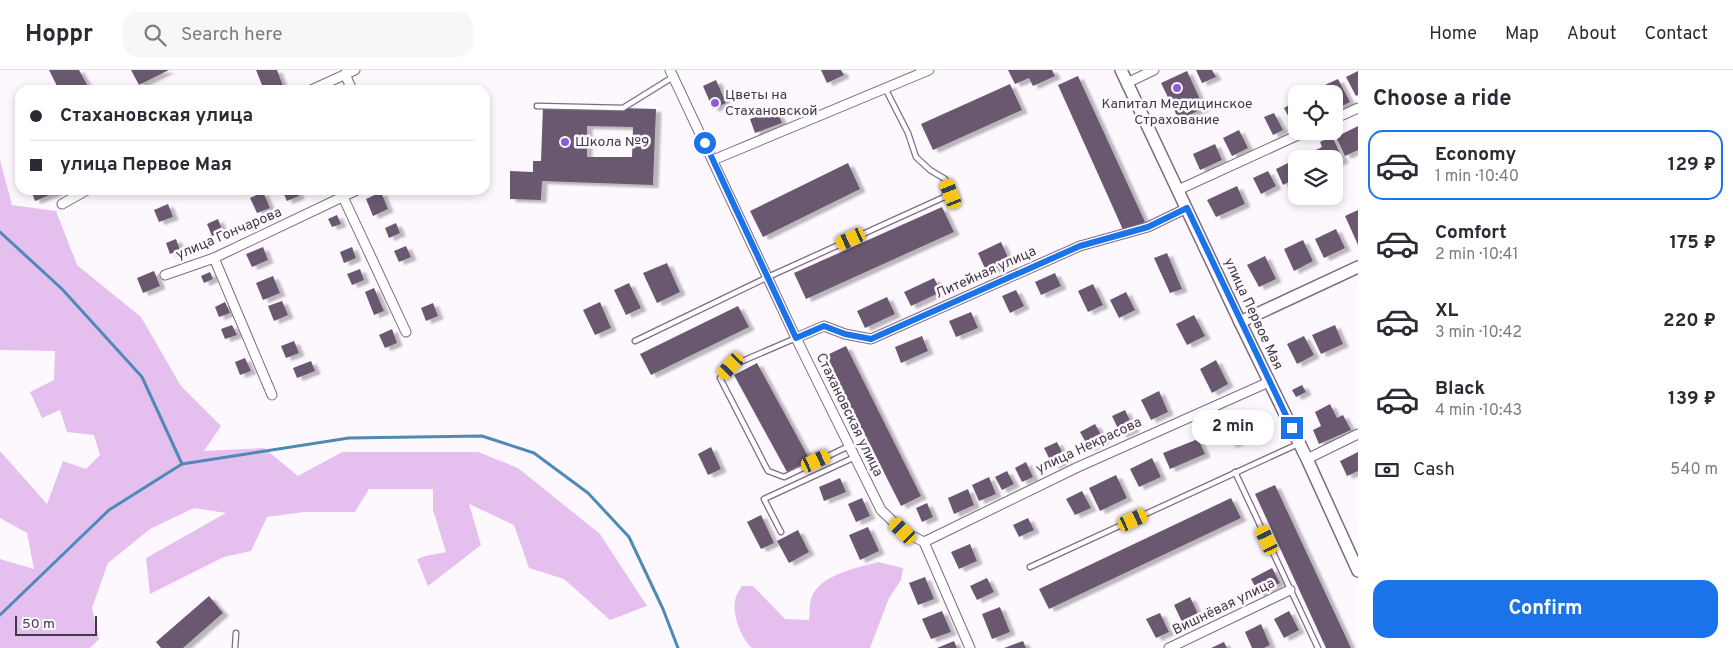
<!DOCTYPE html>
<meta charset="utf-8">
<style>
body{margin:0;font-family:Overpass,sans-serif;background:#f7f7f7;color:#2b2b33;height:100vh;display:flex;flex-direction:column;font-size:19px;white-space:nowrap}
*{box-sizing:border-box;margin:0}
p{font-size:16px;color:#7c7c81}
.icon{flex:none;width:28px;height:28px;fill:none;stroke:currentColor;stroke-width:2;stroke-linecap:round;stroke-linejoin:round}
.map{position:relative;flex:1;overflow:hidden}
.side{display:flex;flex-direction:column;background:#fff;width:375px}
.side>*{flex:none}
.top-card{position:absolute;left:15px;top:15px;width:475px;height:110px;border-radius:15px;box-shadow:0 2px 8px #0003;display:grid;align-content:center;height:110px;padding:0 15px;background:#fff}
.controls{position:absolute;left:1288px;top:15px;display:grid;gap:10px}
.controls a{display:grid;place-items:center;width:55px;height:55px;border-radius:10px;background:#fff;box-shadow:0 2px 8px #0003;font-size:25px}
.scale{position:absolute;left:15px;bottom:12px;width:82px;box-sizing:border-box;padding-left:5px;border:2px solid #423945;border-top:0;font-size:14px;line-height:18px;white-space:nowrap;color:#423945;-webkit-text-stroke:4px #fdf8fe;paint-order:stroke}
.end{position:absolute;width:22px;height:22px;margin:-11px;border:6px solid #1a73e8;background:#fff;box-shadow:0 0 0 2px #fff}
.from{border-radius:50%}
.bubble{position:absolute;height:35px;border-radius:15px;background:#fff;box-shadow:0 2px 8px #0003;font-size:16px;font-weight:700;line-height:35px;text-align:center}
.car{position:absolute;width:15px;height:30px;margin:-15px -8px;border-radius:6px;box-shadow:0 0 4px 1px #0007;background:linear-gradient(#f5c518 24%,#345 0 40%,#f5c518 0 76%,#345 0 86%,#f5c518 0)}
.top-card b{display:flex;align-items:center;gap:18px;height:48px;font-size:19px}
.top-card b+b{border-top:1px solid #e1e1e2}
.top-card i{width:12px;height:12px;background:#2b2b33}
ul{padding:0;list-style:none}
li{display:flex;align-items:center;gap:15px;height:70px;margin:0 10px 8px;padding:0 5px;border:2px solid transparent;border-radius:15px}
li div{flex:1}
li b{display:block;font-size:19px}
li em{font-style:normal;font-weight:700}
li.current{border-color:#1a73e8}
li>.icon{width:45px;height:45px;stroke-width:1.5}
h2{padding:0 15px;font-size:22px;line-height:60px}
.pay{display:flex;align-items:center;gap:12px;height:55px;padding:0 15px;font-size:19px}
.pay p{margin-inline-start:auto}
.button{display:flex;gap:10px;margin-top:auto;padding:10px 15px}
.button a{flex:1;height:58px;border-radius:15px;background:#1a73e8;color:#fff;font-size:20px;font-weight:700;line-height:58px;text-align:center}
header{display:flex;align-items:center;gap:30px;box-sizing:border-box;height:70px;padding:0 25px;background:#fff;border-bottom:1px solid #e1e1e2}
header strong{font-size:24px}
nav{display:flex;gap:28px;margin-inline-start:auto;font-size:18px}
.search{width:350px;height:45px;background:#f7f7f7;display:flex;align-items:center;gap:12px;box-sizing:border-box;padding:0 18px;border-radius:15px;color:#7c7c81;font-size:19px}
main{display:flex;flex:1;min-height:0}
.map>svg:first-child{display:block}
.green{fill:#e5c0ee}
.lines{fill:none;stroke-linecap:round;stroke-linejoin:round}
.stream{stroke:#4e8ab5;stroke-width:3}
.building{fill:#6b5870;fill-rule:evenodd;filter:url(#shadow)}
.service-casing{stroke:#7f6a84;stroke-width:7}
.minor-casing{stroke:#7f6a84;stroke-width:11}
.tertiary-casing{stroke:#7f6a84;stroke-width:14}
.service{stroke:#fff;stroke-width:4.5}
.minor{stroke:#fff;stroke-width:9}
.tertiary{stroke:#fff;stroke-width:11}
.route{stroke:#1a73e8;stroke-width:6}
.poi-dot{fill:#8e5bd4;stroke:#fdf8fe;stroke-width:2}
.labels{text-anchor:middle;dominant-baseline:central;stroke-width:5;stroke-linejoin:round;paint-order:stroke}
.poi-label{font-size:14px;fill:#423945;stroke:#fdf8fe;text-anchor:start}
.street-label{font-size:14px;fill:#423945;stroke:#fdf8fe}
</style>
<header>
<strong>Hoppr</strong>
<div class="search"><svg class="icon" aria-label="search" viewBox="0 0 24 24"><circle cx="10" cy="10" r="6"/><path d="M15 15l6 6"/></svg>Search here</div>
<nav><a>Home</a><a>Map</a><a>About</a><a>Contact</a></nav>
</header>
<main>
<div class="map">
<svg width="1358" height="578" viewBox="0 0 1358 578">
<defs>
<filter id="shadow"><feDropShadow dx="5.5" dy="3" stdDeviation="1" flood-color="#0004"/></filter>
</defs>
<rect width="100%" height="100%" fill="#fdf8fe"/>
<g class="green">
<polygon points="0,90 12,135 56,141 77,195 141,247 181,316 221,356 204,381 264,378 298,406 342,382 478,382 518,398 600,464 647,536 610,550 564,509 529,498 514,455 469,434 481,475 428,516 417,489 425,486 446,482 433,440 433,419 369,419 355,442 304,442 267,447 251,481 224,487 150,524 146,488 226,443 194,438 150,459 108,493 92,538 99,569 90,578 0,578 0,489 34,499 27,463 0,448 0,381 47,434 63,391 86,399 100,385 94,365 67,362 60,340 42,348 30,322 54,310 55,281 0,280"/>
<path d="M878,492L903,498L901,510L889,528L870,578H752C740,567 731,542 736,527C737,523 740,519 742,516H753L785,549L809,550C810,543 809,533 812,526C822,504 857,498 878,492Z"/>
</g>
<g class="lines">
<g class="stream">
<polyline points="0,162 62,219 142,307 182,394"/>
<polyline points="0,545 109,440 182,394 349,368 482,366 534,383 588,423 629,467 663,539 678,578"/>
</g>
</g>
<g class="building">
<polygon points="49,0 79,0 90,20 59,20"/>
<polygon points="131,0 169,0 139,15"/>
<polygon points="256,0 277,0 283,16 273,20 264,20"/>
<polygon points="821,0 841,0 844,5 827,13"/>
<polygon points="1008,0 1052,0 1055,6 1033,16 1029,8 1015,14"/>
<polygon points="1196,0 1212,0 1216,7 1202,13"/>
<polygon points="1187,1 1204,38 1179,50 1161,13"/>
<polygon points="1358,1 1358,25 1356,26 1346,7"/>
<polygon points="1078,6 1145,152 1124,162 1058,15"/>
<polygon points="1338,9 1350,32 1334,40 1334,24 1319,24 1316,19"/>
<polygon points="716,10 726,33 713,39 703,16"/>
<polygon points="1010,14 1022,40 933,80 921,54"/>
<polygon points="1296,31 1296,59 1295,59 1284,38"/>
<path d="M543,36L656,39L653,115L542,111L541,130L510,129V101L533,102V91H541ZM587,56L633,57L632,87H587Z"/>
<polygon points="776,39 782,53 755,63 750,49"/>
<polygon points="1274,43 1283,60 1273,65 1264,47"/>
<polygon points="1358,56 1358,80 1345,86 1336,67"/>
<polygon points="1239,60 1248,78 1232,86 1223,68"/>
<polygon points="1332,66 1343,90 1334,94 1334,89 1313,89 1310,83 1322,77 1320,72"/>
<polygon points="1215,74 1222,90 1200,100 1193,84"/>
<polygon points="1292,91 1296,100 1296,108 1283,115 1276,99"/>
<polygon points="848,93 860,119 763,167 750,141"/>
<polygon points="1268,101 1276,116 1261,124 1253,108"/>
<polygon points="1237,116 1245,134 1216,147 1207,130"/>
<polygon points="31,120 56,120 57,122 35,131"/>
<polygon points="282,120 297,120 299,126 287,131"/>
<polygon points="263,122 270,138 257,143 250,128"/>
<polygon points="381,122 388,139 373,146 366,129"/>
<polygon points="168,134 173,147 159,152 154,140"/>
<polygon points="942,137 954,162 806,229 794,203"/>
<polygon points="1358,140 1358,175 1345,146"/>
<polygon points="337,145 341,154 332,157 328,149"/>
<polygon points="218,149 223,162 212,166 207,154"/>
<polygon points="396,153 400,163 389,168 385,158"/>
<polygon points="1336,159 1345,178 1324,188 1315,169"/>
<polygon points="176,169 180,180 170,184 166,173"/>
<polygon points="1303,170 1313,191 1294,201 1284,179"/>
<polygon points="1001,172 1010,192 987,203 978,183"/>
<polygon points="406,176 411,187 399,192 394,181"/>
<polygon points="263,177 268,190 252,197 246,184"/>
<polygon points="352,177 356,188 344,193 340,182"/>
<polygon points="1167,183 1182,219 1170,223 1154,188"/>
<polygon points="1265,186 1276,209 1259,217 1247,195"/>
<polygon points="667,193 680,222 657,233 643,203"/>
<polygon points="360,199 364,210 352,215 347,204"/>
<polygon points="154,201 160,216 143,223 137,208"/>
<polygon points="210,202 213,209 204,213 201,206"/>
<polygon points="1055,203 1061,216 1041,225 1035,212"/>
<polygon points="273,206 280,223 263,230 256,213"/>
<polygon points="934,208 941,222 911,236 904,222"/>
<polygon points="629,213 641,238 626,245 614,220"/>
<polygon points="1093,214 1103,235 1088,242 1078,221"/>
<polygon points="374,218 384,241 374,245 365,222"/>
<polygon points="1016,220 1024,236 1010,243 1002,226"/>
<polygon points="1126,222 1135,240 1119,248 1110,230"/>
<polygon points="887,227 895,244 865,258 857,241"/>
<polygon points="282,231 288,245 274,251 268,236"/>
<polygon points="225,232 230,243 219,247 215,237"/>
<polygon points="600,232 611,258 595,265 583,240"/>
<polygon points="433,233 438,246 426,251 421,238"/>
<polygon points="738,236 749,257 651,305 640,284"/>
<polygon points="971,242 978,258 956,267 949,251"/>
<polygon points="1194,245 1205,266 1187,275 1176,254"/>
<polygon points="232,255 237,265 225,269 221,259"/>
<polygon points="1335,255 1343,274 1321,284 1312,265"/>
<polygon points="392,259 397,273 385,278 379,265"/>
<polygon points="922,266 928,281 901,293 895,277"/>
<polygon points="1304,266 1314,285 1297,294 1287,274"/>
<polygon points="294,271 299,283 286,288 281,276"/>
<polygon points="846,276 921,426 901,436 825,286"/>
<polygon points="245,288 251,301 240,305 235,292"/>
<polygon points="1216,290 1228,314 1212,323 1200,299"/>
<polygon points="311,291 315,301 297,308 293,298"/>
<polygon points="757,293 810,390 787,402 734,305"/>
<polygon points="1302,315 1306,322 1296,327 1292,320"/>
<polygon points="1159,321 1168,342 1151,350 1141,330"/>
<polygon points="1330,334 1337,348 1343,345 1351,360 1319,374 1313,360 1321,356 1315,342"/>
<polygon points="1125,340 1134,359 1121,365 1112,346"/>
<polygon points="1242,346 1251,366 1231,375 1222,355"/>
<polygon points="1095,354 1104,370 1089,378 1080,362"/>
<polygon points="1198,369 1205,384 1170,399 1163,383"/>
<polygon points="1057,372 1066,390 1053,396 1044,378"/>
<polygon points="711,377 721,399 708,405 698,384"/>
<polygon points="1358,382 1358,401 1347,406 1340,391"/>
<polygon points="1152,388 1161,407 1139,417 1130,399"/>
<polygon points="1026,392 1033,407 1022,412 1015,398"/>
<polygon points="1007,401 1014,414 1002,420 995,407"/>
<polygon points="1116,405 1127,428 1100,441 1089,418"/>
<polygon points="989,407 996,424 979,431 972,415"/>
<polygon points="840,408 846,422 824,431 819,417"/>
<polygon points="1275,415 1351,578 1326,578 1255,424"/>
<polygon points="968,419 974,435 954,444 948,428"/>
<polygon points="1082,421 1091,438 1075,445 1066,429"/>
<polygon points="862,428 870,446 856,452 848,434"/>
<polygon points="1231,428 1241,448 1049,539 1039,519"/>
<polygon points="927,433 933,447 922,452 916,438"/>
<polygon points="761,445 774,473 761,479 747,452"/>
<polygon points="1028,448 1034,460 1019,467 1013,455"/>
<polygon points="868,457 879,481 860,490 849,465"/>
<polygon points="798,460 809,482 789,493 777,471"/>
<polygon points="970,474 977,491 959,499 951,482"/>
<polygon points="1272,498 1280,513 1259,524 1251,509"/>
<polygon points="925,507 934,529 918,535 909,513"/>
<polygon points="987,508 994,522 977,530 970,516"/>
<polygon points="209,526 223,543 183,578 161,578 156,572"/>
<polygon points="1190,527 1200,548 1184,556 1174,535"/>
<polygon points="1000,537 1010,562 992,569 982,544"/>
<polygon points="942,541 951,562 931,569 922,549"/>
<polygon points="1289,541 1299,560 1284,568 1274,549"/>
<polygon points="1160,543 1169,562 1156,568 1146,549"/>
<polygon points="1261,554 1270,575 1264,578 1252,578 1245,562"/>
<polygon points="954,571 957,578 937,578"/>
<polygon points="1023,571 1026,578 1004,578"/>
<polygon points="1224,572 1227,578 1211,578"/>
</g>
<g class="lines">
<g class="service-casing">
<g id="service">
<polyline points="537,36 623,38 673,7"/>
<polyline points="796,268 731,296 720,308 768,401 784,407 849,376"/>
<polyline points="635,271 768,207 951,124 945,109 930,100 916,87 908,63 885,18"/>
<polyline points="1235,402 1318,578"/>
<polyline points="781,462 764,429 855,387"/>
<polyline points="1030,497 1298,374"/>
<polyline points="235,578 236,563"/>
</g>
</g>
<g class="minor-casing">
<g id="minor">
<polyline points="670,0 795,266 881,440 903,461 924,472 970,578"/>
<polyline points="345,4 352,20"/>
<polyline points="1127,13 1154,0"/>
<polyline points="311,20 355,0"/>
<polyline points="1334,49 1358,38"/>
<polyline points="713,90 929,0"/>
<polyline points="1178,120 1307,61"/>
<polyline points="343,127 406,262"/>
<polyline points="62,134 87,120"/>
<polyline points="214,188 272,325"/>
<polyline points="165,205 214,188 357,120"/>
<polyline points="796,268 824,256 845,264 871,269 1080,176 1148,157 1187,138"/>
<polyline points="1307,389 1358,364"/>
<polyline points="924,472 1078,397 1269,312"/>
<polyline points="1169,578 1290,520"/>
</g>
</g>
<g class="tertiary-casing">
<g id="tertiary">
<polyline points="1121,0 1240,252 1307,389 1358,501"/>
<polyline points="1240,252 1358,197"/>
</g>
</g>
<use href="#service" class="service"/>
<use href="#minor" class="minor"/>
<use href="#tertiary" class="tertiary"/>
</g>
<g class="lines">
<polyline class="route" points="705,73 796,268 824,256 845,264 871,269 1080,176 1148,157 1187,138 1292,358"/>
</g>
<g class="poi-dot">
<circle cx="1177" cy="18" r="5"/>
<circle cx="715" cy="33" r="5"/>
<circle cx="565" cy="72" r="5"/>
</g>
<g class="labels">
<g class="poi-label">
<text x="725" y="25">Цветы на<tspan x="725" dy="16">Стахановской</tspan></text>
<text x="1177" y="34" text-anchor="middle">Капитал Медицинское<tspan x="1177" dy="16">Страхование</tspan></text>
<text x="575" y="72">Школа №9</text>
</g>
<g class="street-label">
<text transform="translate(229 164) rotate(-23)">улица Гончарова</text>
<text transform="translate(986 203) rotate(-24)">Литейная улица</text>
<text transform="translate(1253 244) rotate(65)">улица Первое Мая</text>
<text transform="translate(849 345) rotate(64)">Стахановская улица</text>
<text transform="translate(1089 376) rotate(-25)">улица Некрасова</text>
<text transform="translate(1224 537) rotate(-26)">Вишнёвая улица</text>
</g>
</g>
</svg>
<div class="controls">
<a><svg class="icon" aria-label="locate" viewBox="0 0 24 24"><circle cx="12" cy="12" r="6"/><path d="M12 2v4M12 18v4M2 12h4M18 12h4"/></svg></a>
<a><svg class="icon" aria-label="layers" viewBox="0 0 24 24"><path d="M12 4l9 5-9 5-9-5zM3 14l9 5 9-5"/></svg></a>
</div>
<div class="scale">50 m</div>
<i class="end from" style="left:705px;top:73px"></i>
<i class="end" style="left:1292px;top:358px"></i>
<div class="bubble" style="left:1192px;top:340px;width:82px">2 min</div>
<i class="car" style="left:951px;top:124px;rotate:339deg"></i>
<i class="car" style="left:851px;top:169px;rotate:245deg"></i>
<i class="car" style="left:731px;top:296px;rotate:223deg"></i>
<i class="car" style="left:816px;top:391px;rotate:65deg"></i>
<i class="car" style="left:1133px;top:450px;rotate:65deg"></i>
<i class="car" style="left:903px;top:461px;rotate:314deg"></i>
<i class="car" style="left:1267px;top:470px;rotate:335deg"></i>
<div class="top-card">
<b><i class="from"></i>Стахановская улица</b>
<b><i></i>улица Первое Мая</b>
</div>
</div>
<section class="side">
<h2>Choose a ride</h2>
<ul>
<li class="current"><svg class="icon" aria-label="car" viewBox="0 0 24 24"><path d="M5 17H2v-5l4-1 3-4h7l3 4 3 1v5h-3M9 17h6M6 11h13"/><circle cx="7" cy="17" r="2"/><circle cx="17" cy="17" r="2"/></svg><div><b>Economy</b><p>1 min · 10:40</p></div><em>129 ₽</em></li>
<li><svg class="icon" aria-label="car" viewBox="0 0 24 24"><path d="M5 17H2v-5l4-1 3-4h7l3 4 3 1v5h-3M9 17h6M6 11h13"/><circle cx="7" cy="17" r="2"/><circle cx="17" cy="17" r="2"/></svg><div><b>Comfort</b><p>2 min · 10:41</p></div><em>175 ₽</em></li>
<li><svg class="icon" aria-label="car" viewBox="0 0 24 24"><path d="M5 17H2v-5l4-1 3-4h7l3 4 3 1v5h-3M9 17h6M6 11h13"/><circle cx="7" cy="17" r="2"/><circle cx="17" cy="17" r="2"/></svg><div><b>XL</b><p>3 min · 10:42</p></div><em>220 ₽</em></li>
<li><svg class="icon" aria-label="car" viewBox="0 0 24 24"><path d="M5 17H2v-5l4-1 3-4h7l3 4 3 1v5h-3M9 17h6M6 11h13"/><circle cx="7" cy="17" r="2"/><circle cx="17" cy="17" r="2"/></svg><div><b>Black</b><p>4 min · 10:43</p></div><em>139 ₽</em></li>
</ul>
<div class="pay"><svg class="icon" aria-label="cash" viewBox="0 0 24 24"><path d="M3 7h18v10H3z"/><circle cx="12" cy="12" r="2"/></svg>Cash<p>540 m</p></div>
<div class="button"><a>Confirm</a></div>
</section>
</main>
